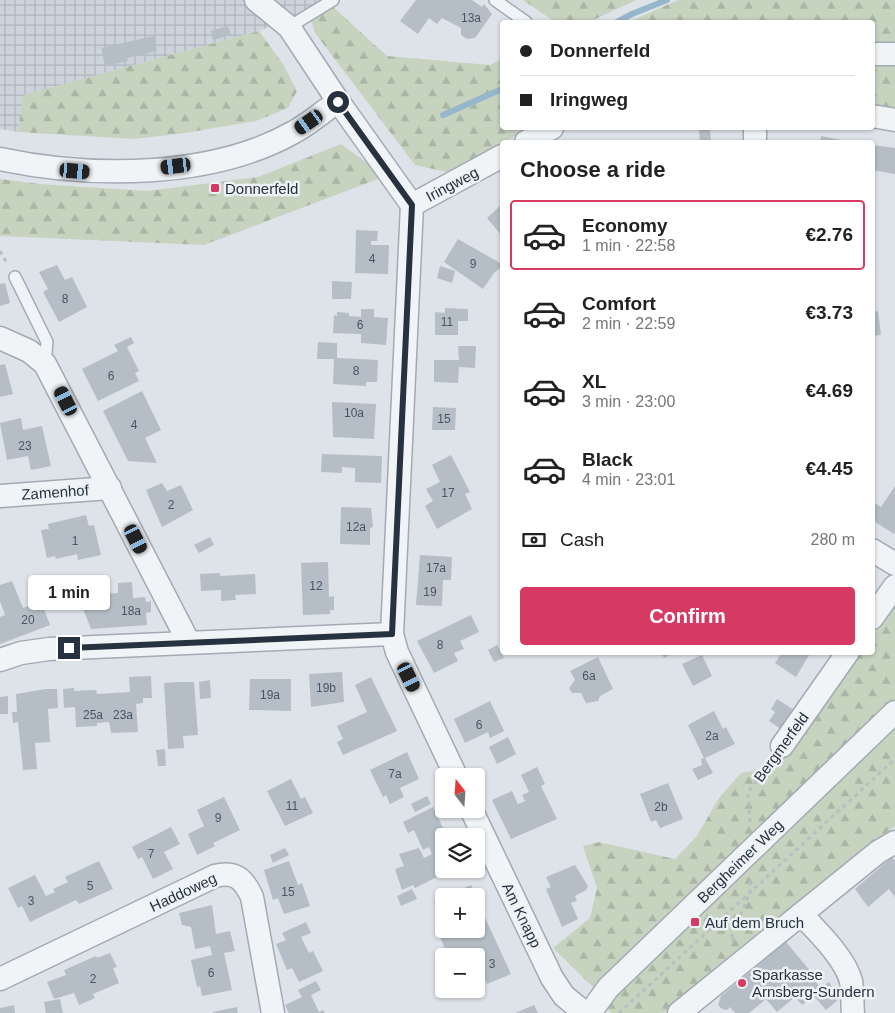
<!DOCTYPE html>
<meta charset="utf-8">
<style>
body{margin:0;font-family:Helvetica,sans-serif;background:#f2f2f2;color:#222;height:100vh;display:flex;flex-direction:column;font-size:19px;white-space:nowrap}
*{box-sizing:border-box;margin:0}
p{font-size:16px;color:#767676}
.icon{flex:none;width:28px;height:28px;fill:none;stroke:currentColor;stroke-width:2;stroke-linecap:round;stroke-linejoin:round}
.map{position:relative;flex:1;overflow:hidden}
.sheet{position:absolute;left:500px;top:140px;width:375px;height:515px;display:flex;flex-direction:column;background:#fff;border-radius:5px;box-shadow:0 1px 4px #0004}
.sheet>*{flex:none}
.guide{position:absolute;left:500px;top:20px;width:375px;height:110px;border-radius:5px;box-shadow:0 1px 4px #0004;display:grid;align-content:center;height:110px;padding:0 20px;background:#fff}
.needle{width:32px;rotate:343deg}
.controls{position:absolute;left:435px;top:768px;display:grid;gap:10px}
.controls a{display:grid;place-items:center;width:50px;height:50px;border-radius:5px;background:#fff;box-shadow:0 1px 4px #0004;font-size:25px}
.end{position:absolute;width:22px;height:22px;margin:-11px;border:6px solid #263240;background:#fff;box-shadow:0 0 0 2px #fff}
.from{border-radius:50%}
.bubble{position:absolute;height:35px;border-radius:5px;background:#fff;box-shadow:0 1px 4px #0004;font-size:16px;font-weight:700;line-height:35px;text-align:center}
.car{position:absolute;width:15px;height:30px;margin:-15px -8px;border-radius:6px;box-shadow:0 0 4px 1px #0007;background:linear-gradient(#222 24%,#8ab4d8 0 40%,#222 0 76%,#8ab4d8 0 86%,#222 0)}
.guide b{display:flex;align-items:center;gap:18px;height:48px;font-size:19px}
.guide b+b{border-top:1px solid #e0e0e0}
.guide i{width:12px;height:12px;background:#222}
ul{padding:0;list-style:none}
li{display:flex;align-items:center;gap:15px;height:70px;margin:0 10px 8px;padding:0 10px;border:2px solid transparent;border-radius:5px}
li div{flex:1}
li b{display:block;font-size:19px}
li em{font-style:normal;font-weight:700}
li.on{border-color:#d63a62}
li>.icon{width:45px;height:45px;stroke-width:1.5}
h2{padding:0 20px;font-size:22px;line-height:60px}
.pay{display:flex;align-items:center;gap:12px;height:55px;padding:0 20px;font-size:19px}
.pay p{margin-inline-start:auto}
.button{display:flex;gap:10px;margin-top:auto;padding:10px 20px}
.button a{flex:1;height:58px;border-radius:5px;background:#d63a62;color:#fff;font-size:20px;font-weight:700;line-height:58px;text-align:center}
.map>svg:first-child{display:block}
.industrial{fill:url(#industrial-grid)}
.forest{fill:url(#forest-firs)}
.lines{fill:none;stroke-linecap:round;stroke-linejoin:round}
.stream{stroke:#96b6cb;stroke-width:6}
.building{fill:#b5bdc6}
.service-casing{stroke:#a3aab3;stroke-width:14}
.minor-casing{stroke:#a3aab3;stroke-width:25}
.path{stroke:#b8bec4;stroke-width:3;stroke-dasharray:4 4;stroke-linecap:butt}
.service{stroke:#f1f4f7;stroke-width:11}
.minor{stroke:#f1f4f7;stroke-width:22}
.route{stroke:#263240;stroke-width:6}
.poi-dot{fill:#d63a62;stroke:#edf2f6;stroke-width:2}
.labels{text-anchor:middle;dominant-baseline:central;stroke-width:5;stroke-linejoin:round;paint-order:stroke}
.number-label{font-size:12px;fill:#4a5562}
.street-label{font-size:15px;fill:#263240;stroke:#edf2f6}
.poi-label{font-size:15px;fill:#263240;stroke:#edf2f6;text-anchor:start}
</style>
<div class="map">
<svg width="895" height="1013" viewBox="0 0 895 1013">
<defs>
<pattern id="industrial-grid" width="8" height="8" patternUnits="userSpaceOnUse" patternTransform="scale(1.25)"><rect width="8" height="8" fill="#ccd3db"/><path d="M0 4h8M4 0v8" fill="none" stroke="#afb6bd"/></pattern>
<pattern id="forest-firs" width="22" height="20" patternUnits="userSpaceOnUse" patternTransform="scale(1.25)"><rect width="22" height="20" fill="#c6d3bf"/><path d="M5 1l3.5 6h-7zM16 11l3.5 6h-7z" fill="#aab6a5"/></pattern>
</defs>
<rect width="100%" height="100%" fill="#dee3e9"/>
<polygon class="industrial" points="0,0 323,0 301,13 259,31 24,95 18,132 0,129"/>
<g class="forest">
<polygon points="523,0 636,0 589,22 555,22"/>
<polygon points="678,0 895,0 895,109 873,105 872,22 629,22"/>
<polygon points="333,7 387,56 490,65 502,59 502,128 531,128 447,172 415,165 315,33 311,20"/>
<polygon points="259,31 283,64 297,91 288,108 256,121 185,133 134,139 18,132 23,95"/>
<polygon points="341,144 370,165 378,179 204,245 0,236 0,179 40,184 147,191 258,177"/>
<polygon points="895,603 895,826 785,912 667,1011 663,1013 611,1013 597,991 553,948 590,918 597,888 583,846 599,842 675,859 697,836 719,798 741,773 769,768 859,653 872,652 873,635"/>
</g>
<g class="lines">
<g class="stream">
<polyline points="617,22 632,14 667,0"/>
<polyline points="443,115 502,89"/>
</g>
</g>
<g class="building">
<polygon points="416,0 472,0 482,7 484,4 492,14 475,38 467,39 461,35 461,28 442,18 437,24 429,18 418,34 400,21"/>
<polygon points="228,26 231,35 213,40 211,31"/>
<polygon points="154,36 157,51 127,58 128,61 105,66 101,48"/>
<polygon points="710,129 711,142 700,142 699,130"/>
<polygon points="821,136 851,142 820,142"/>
<polygon points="872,145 895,148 895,174 872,170"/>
<polygon points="502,204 502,236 487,218"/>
<polygon points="356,230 378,231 377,241 371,241 371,245 389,245 388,274 355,273"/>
<polygon points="458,239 500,263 500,268 494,273 483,289 444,262"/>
<polygon points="57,265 65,280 72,277 87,307 59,322 43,292 48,289 39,272"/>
<polygon points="440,266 455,271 452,283 437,278"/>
<polygon points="332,281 352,282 351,299 332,299"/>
<polygon points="5,283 10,303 0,306 0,284"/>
<polygon points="445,308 468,309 468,321 458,321 458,335 435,335 435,312 445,313"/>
<polygon points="361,309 374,309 374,317 388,318 386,345 361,343 361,334 333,333 334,315 337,316 337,312 349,313 349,316 361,317"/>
<polygon points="878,311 881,335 872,336 872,312"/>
<polygon points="131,337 134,343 127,347 139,371 135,373 139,381 98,401 82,369 118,351 114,345"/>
<polygon points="318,342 337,343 337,358 378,360 377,382 366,382 366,386 333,384 334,359 317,359"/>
<polygon points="458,346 476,346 475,368 459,367 458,383 434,382 434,360 459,360"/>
<polygon points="5,364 13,394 0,397 0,365"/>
<polygon points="142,391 161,430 145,438 157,463 128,461 103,411"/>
<polygon points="332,402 376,404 374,439 333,437"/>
<polygon points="433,407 456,408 455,430 432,430"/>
<polygon points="21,418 23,430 42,426 51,466 31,470 28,456 7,460 0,423"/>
<polygon points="322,454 382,456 381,483 355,482 355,468 342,467 342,473 321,472"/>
<polygon points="451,455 470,492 465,494 472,509 437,529 425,506 433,501 426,489 440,482 432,465"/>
<polygon points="162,483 167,491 181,485 193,510 162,527 146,490"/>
<polygon points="895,486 895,532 894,534 872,520 872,501 881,507"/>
<polygon points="341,507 371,508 373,526 370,529 370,545 340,544"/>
<polygon points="86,515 89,526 94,525 101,555 78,560 77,554 56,559 55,556 47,558 41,530 49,529 48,524"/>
<polygon points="210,537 214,545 199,553 194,545"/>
<polygon points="420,555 452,557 451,580 443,580 442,606 416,605"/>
<polygon points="328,562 329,597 334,596 334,610 330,610 330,614 303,615 301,563"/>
<polygon points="220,573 220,576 255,574 256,594 235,595 236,600 221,601 221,590 201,591 200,574"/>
<polygon points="12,581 23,608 41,601 50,625 0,644 0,617 5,615 0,601 0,585"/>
<polygon points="132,582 133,598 145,597 146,602 151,601 151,612 146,613 147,625 91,629 78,596 118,593 118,583"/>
<polygon points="471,615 479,632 460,641 464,649 454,653 458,661 434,673 417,641"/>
<polygon points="497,645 504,658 494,662 488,650"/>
<polygon points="661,652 675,652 664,658"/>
<polygon points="782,652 811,652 796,677 775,663"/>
<polygon points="702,655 712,676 693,686 682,664"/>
<polygon points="598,657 613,689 600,696 598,701 586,703 581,693 572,693 569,688 575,680 570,671"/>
<polygon points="342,672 344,702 311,707 309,674"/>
<polygon points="151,676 152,698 143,698 143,703 136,704 138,732 111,733 109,722 97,723 97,726 76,727 75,707 64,708 63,689 74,688 74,691 96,690 97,694 130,692 129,677"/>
<polygon points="371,677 397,731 343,755 337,742 343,739 337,726 367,712 355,685"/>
<polygon points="250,679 291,679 291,711 249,710"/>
<polygon points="210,680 211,698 200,699 199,682"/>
<polygon points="180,682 194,682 198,735 183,736 184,748 168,749 164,683"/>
<polygon points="46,689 57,689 58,708 48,709 50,742 35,743 37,769 23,770 18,722 13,723 12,712 17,712 16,694"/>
<polygon points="8,696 8,714 0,714 0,697"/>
<polygon points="777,699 794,710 784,731 769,721 775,712 771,709"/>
<polygon points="490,701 504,731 490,738 488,732 465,743 454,719"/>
<polygon points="714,711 723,729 726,727 735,744 705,758 713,773 698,780 692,769 702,765 701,759 704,758 688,725"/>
<polygon points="508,737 516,754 497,764 489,747"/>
<polygon points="165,749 166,766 158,766 156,750"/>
<polygon points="407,752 419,779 400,788 404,797 390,804 386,795 383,797 370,770"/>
<polygon points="537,767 545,784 541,786 557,819 511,839 492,800 512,791 518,804 525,801 522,795 529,792 521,775"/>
<polygon points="291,779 301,799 305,797 313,813 285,826 267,791"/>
<polygon points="668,783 683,819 660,828 656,820 651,822 640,794"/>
<polygon points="427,796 431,804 415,812 411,804"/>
<polygon points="224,797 240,830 213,843 215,846 197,855 188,834 204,826 197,810"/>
<polygon points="433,807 447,836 444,836 444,869 453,869 415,888 413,885 402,890 395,869 404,866 399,854 419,848 424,858 432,854 429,847 423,850 414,830 408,833 403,822"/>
<polygon points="171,827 180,844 164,852 173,869 153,879 142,857 138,859 132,847"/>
<polygon points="285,848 289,855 273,863 270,855"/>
<polygon points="892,857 895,861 895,897 889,889 868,907 855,889"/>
<polygon points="99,861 113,889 79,904 76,900 30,922 22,906 18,908 8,888 35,875 46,896 55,892 53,889 68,882 65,877"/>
<polygon points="289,861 298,885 302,883 310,906 284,914 278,898 273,900 264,870"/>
<polygon points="575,865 588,886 586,890 575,896 577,901 571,903 578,919 562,927 546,889 551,887 546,877"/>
<polygon points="471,885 476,896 447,896"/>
<polygon points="412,889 417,899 401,906 397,896"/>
<polygon points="444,898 444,924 434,902"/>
<polygon points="476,898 511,974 487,984 482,972 478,975 476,956 474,954 469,956 448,956 440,937 448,933 446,929 476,929"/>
<polygon points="212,905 216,934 230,931 235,951 224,953 232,990 202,996 200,986 197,987 191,960 212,955 210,946 195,949 191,927 182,925 179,913"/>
<polygon points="306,922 311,933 301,937 309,953 313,951 323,971 299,982 292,968 287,970 276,944 286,940 282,933"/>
<polygon points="786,942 817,979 815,981 821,988 829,982 839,999 826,1010 814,996 802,1005 795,997 777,1012 766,999 749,1013 735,1013 730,1007 727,1010 722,1009 718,1005 721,996"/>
<polygon points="110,953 117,967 113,968 119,983 93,994 95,998 79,1005 74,993 54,999 47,982 66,975 64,970 96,956 97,958"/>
<polygon points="316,981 321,990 311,995 319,1012 323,1010 325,1013 289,1013 285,1005 302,997 298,990"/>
<polygon points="60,999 63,1013 46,1013 44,1002"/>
<polygon points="14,1005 15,1013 0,1013 0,1008"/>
<polygon points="534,1005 538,1013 515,1013"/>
<polygon points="237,1007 238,1013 213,1013 213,1012"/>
</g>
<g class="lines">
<g class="service-casing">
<g id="service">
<polyline points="495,0 526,22"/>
<polyline points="289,27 333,0"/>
<polyline points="15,277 47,342 45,364"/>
</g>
</g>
<g class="minor-casing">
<g id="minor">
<polyline points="256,0 289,27 338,101 412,205"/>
<polyline points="872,54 895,54"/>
<polyline points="872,116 895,120"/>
<polyline points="526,142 552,128"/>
<polyline points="755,142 755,128"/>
<path d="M0,159C90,178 211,179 294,132C309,124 323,112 338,101"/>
<polyline points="412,205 502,156"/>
<polyline points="0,338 29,351 45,364 188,641"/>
<polyline points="0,496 110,488"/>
<polyline points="872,550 895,564"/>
<polyline points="872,618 895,586"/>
<polyline points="392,634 397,652 456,776"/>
<polyline points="0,660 21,653 49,649 392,634 412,205"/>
<polyline points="782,746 848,652"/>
<polyline points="471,809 552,978 564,996 585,1013"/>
<path d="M801,914C817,931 845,958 851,981C853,991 852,1003 853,1013"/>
<path d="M0,979L215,876C235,871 244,879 252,897L273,1013"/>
<polyline points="590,1013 608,988 895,712"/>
<polyline points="679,1013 878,852 895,842"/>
</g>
</g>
<g class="path">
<polyline points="0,251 8,265"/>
<polyline points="750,822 748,792 770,763"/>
<polyline points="735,939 730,940 750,892 750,880"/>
<polyline points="619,1013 895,759"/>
</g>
<use href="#service" class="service"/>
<use href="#minor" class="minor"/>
</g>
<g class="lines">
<polyline class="route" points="69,648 392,634 412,205 338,102"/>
</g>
<g class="poi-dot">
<rect x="210" y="183" width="10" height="10" rx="2.5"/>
<rect x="690" y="917" width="10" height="10" rx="2.5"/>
<circle cx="742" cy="983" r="5"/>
</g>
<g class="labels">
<g class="number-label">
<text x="471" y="18">13a</text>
<text x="372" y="259">4</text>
<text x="473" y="264">9</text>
<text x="65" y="299">8</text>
<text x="447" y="322">11</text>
<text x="360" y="325">6</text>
<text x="356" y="371">8</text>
<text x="111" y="376">6</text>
<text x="354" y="413">10a</text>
<text x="444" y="419">15</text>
<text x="134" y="425">4</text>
<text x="25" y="446">23</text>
<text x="448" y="493">17</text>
<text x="171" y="505">2</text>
<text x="356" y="527">12a</text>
<text x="75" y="541">1</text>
<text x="436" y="568">17a</text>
<text x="316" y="586">12</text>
<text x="430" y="592">19</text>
<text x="131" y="611">18a</text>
<text x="28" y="620">20</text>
<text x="440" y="645">8</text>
<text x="589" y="676">6a</text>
<text x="326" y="688">19b</text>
<text x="270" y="695">19a</text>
<text x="93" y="715">25a</text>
<text x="123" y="715">23a</text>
<text x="479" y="725">6</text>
<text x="712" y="736">2a</text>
<text x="395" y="774">7a</text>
<text x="292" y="806">11</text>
<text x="661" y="807">2b</text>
<text x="218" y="818">9</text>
<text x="151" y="854">7</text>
<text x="90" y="886">5</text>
<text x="288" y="892">15</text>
<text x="31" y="901">3</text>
<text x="492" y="964">3</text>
<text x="211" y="973">6</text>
<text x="93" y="979">2</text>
</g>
<g class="street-label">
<text transform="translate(452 184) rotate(-28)">Iringweg</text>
<text transform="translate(55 492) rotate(-4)">Zamenhof</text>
<text transform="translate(781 747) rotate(-54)">Bergmerfeld</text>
<text transform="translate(740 861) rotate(-44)">Bergheimer Weg</text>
<text transform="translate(183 892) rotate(-25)">Haddoweg</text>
<text transform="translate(522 915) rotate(64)">Am Knapp</text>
</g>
<g class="poi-label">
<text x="225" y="188">Donnerfeld</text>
<text x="705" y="922">Auf dem Bruch</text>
<text x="752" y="974">Sparkasse<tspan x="752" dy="17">Arnsberg-Sundern</tspan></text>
</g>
</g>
</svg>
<div class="controls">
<a><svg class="needle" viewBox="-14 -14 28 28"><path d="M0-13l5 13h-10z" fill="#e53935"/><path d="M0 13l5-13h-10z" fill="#767676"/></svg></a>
<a><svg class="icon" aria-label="layers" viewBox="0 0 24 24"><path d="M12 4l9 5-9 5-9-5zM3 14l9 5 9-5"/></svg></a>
<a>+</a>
<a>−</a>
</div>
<i class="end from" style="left:338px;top:102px"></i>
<i class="end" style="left:69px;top:648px"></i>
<div class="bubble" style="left:28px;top:575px;width:82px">1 min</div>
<i class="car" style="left:309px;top:122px;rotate:235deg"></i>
<i class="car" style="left:176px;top:166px;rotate:263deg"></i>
<i class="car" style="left:75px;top:171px;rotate:95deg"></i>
<i class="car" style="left:66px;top:401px;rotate:333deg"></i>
<i class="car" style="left:136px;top:539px;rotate:153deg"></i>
<i class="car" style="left:409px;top:677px;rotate:154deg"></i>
<div class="guide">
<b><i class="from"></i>Donnerfeld</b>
<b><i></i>Iringweg</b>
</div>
<section class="sheet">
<h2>Choose a ride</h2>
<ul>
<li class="on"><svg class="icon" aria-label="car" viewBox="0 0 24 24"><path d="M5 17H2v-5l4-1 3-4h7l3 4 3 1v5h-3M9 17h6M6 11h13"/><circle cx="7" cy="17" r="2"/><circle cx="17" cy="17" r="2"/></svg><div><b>Economy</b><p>1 min · 22:58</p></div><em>€2.76</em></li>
<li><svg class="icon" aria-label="car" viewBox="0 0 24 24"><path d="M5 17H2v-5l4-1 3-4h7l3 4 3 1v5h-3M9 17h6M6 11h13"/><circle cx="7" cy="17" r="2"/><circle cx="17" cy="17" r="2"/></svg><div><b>Comfort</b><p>2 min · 22:59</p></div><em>€3.73</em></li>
<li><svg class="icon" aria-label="car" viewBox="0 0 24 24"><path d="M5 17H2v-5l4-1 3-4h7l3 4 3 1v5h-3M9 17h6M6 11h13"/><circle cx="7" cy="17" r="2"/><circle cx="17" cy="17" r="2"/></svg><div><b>XL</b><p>3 min · 23:00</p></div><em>€4.69</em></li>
<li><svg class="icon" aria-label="car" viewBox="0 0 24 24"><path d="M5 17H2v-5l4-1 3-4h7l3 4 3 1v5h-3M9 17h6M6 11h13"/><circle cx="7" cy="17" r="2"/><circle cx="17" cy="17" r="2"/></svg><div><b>Black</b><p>4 min · 23:01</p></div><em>€4.45</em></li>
</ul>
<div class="pay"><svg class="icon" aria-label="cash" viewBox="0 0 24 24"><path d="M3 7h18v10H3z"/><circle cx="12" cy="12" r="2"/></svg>Cash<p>280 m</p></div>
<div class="button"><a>Confirm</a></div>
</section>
</div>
